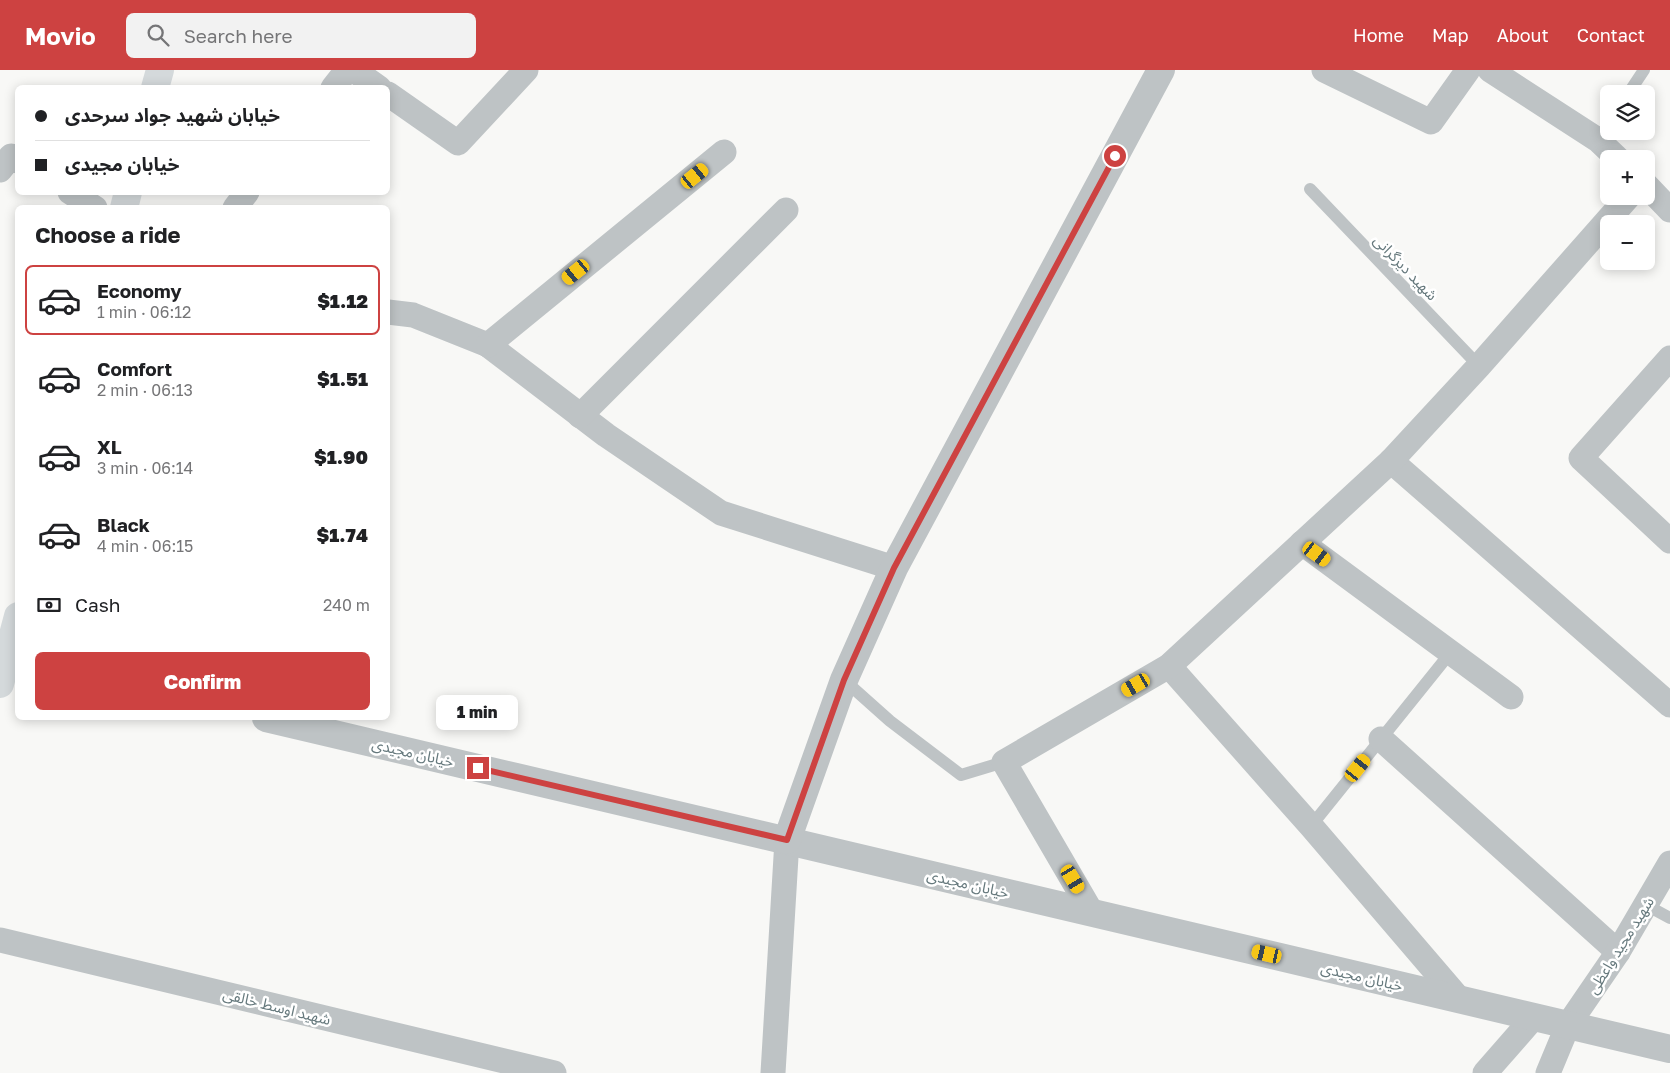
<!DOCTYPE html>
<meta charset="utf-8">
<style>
body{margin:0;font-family:"Golos Text","Noto Sans Arabic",sans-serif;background:#f2f2f2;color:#202124;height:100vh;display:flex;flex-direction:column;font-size:19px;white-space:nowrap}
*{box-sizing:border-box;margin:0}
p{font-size:16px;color:#757577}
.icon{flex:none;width:28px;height:28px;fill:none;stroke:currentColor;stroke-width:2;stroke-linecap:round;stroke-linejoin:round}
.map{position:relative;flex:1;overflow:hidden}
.panel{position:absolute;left:15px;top:135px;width:375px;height:515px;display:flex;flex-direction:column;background:#fff;border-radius:8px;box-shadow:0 2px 12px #0003}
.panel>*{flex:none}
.banner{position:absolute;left:15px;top:15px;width:375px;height:110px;border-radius:8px;box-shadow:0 2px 12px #0003;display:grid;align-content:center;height:110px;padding:0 20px;background:#fff}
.controls{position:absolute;left:1600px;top:15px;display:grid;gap:10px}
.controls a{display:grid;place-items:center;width:55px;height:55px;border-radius:8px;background:#fff;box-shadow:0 2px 12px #0003;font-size:25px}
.end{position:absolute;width:22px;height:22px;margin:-11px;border:6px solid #cd4241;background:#fff;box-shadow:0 0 0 2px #fff}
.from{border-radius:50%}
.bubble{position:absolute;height:35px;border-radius:8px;background:#fff;box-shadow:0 2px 12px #0003;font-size:16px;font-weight:800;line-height:35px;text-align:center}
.car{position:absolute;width:15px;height:30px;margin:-15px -8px;border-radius:6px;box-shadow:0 0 4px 1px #0007;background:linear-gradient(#f5c518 24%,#345 0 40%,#f5c518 0 76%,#345 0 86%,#f5c518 0)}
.banner b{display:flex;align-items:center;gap:18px;height:48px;font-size:19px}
.banner b+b{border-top:1px solid #e0e0e0}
.banner i{width:12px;height:12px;background:#202124}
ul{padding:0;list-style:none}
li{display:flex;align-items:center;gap:15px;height:70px;margin:0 10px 8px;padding:0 10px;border:2px solid transparent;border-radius:8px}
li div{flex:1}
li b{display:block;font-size:19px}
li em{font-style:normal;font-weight:800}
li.on{border-color:#cd4241}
li>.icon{width:45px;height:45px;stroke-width:1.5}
h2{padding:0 20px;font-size:22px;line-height:60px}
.pay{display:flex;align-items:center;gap:12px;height:55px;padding:0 20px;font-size:19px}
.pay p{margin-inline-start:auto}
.primary-button{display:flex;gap:10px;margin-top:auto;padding:10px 20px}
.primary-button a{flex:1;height:58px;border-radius:8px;background:#cd4241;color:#fff;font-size:20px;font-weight:800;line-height:58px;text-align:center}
header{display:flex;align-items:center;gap:30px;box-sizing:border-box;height:70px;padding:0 25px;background:#cd4241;color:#fff}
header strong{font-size:24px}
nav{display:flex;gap:28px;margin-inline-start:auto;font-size:18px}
.search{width:350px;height:45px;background:#f2f2f2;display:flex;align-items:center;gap:12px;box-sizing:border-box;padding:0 18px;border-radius:8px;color:#757577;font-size:19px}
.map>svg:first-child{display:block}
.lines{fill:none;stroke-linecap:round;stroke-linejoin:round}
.service{stroke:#bec3c5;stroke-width:12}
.minor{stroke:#bec3c5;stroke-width:25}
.tertiary{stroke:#bec3c5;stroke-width:28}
.secondary{stroke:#d4d9db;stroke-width:28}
.route{stroke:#cd4241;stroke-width:6}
.labels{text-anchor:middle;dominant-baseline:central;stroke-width:5;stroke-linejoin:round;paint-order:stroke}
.street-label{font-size:15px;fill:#66797d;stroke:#fff}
</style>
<header>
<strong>Movio</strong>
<div class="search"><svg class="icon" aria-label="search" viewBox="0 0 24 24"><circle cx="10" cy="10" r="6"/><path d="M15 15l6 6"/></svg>Search here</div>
<nav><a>Home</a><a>Map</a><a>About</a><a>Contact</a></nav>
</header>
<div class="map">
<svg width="1670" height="1003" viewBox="0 0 1670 1003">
<rect width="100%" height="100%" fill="#f8f8f6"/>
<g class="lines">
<g class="service">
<polyline points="1628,24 1644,0"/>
<polyline points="1598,70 1609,53"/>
<polyline points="1310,119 1479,296"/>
<polyline points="844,610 890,651 961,705 1004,692"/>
<polyline points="1311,756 1451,582"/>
<polyline points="1646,835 1670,848"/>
</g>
<g class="minor">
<polyline points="354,0 379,18"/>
<polyline points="1324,0 1431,52 1468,0"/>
<polyline points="1490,0 1598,70 1618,89"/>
<polyline points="333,18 347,0"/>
<polyline points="388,24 458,73 526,0"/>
<polyline points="0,100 11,86 18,91"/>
<polyline points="1646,115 1670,140"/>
<polyline points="70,122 95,138"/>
<polyline points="235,138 247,122"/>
<polyline points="388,242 413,245 488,275 606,365 721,443 894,498"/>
<polyline points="488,275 724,82"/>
<polyline points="1670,288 1581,388 1670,471"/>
<polyline points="580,346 786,140"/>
<polyline points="1391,391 1670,635"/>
<polyline points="1302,473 1511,627"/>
<polyline points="1169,596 1311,756 1460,930"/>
<polyline points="1381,669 1618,882"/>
<polyline points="1092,843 1004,692 1169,596 1391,391 1479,296 1629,126"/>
<polyline points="0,870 554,1003"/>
<polyline points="773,1003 787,770"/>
<polyline points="1485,1003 1534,947"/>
<polyline points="1548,1003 1568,955 1618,882 1670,793"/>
</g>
<g class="tertiary">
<polyline points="266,648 1670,979"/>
<polyline points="787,770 844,610 894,498 1161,0"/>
</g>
<g class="secondary">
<polyline points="155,18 160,0"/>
<polyline points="124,138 128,122"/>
<polyline points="0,614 18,546"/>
</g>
</g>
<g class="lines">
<polyline class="route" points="478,698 787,770 844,610 894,498 1115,86"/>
</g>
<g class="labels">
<g class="street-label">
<text transform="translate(1406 197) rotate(46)">شهید دیزگرانی</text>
<text transform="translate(413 682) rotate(13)">خیابان مجیدی</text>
<text transform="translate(968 813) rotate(13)">خیابان مجیدی</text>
<text transform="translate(1620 875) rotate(-58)">شهید مجید واعظی</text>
<text transform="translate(1362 906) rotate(13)">خیابان مجیدی</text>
<text transform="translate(277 936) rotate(14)">شهید اوسط خالقی</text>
</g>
</g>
</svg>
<div class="controls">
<a><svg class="icon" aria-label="layers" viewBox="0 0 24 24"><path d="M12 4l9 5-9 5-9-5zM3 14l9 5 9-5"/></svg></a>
<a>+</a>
<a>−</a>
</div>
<i class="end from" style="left:1115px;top:86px"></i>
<i class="end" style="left:478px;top:698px"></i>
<div class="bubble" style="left:436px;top:625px;width:82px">1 min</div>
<i class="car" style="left:695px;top:106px;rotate:51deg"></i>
<i class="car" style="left:576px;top:202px;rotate:231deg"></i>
<i class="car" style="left:1317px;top:484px;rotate:126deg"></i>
<i class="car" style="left:1136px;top:615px;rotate:240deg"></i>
<i class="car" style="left:1358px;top:698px;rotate:39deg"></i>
<i class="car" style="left:1073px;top:809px;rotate:149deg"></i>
<i class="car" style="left:1267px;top:884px;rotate:283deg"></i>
<div class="banner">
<b><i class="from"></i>خیابان شهید جواد سرحدی</b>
<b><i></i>خیابان مجیدی</b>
</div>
<section class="panel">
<h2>Choose a ride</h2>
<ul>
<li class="on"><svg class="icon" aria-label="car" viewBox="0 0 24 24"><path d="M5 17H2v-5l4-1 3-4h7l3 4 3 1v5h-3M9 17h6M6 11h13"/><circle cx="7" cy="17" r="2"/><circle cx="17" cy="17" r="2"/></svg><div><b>Economy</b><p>1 min · 06:12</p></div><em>$1.12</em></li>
<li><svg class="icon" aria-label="car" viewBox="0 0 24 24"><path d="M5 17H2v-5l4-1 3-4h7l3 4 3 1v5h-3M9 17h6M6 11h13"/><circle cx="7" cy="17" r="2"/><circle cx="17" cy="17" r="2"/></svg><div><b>Comfort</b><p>2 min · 06:13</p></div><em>$1.51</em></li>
<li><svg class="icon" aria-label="car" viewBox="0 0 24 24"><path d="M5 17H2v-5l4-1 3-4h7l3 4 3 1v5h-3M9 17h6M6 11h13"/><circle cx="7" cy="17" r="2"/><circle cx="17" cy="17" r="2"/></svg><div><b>XL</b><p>3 min · 06:14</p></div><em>$1.90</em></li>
<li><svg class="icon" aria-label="car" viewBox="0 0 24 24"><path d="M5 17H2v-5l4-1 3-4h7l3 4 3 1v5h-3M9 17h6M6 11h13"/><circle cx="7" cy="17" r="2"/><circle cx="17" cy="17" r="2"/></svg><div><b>Black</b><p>4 min · 06:15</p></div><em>$1.74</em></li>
</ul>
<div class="pay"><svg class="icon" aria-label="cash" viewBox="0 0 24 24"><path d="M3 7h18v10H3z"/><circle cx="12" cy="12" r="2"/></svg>Cash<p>240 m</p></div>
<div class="primary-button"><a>Confirm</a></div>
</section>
</div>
